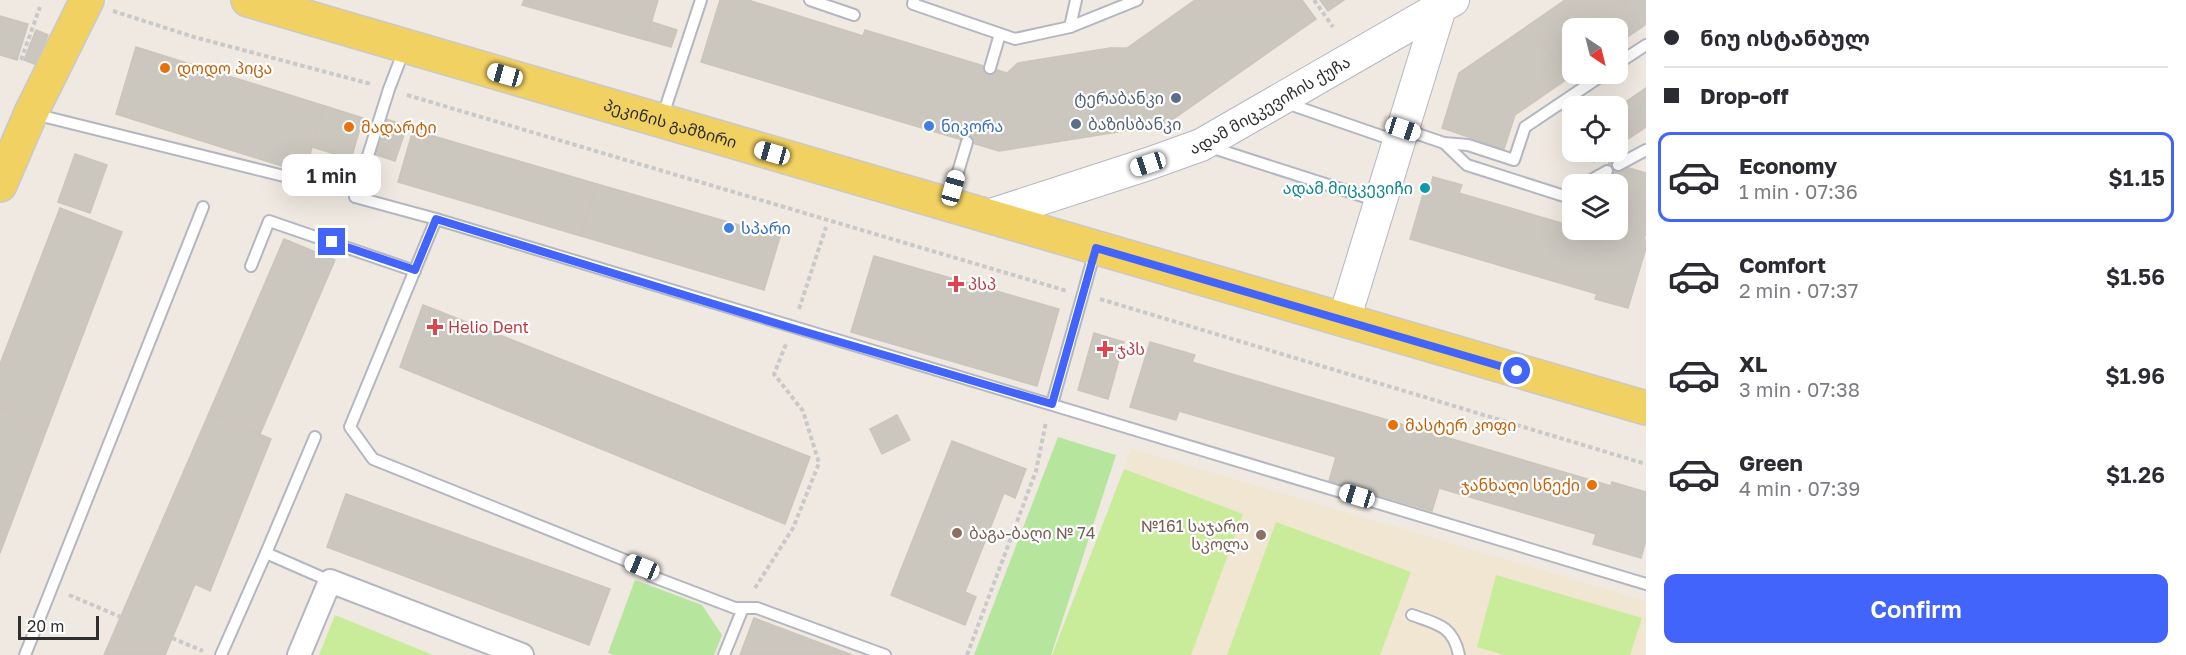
<!DOCTYPE html>
<meta charset="utf-8">
<style>
body{margin:0;font-family:"Golos Text","Noto Sans Georgian",sans-serif;background:#f7f7f7;color:#2b2b33;height:100vh;display:flex;flex-direction:column;font-size:22px;white-space:nowrap}
*{box-sizing:border-box;margin:0}
p{font-size:20px;color:#7c7c81}
.icon{flex:none;width:33px;height:33px;fill:none;stroke:currentColor;stroke-width:2;stroke-linecap:round;stroke-linejoin:round}
.map{position:relative;flex:1;overflow:hidden}
.panel{display:flex;flex-direction:column;background:#fff;width:540px}
.panel>*{flex:none}
.banner{display:grid;align-content:center;height:132px;padding:0 18px;background:#fff}
.needle{width:39px;rotate:145deg}
.buttons{position:absolute;left:1562px;top:18px;display:grid;gap:12px}
.buttons a{display:grid;place-items:center;width:66px;height:66px;border-radius:12px;background:#fff;box-shadow:0 6px 24px #0002;font-size:30px}
.scale{position:absolute;left:18px;bottom:15px;width:81px;box-sizing:border-box;padding-left:6px;border:3px solid #2e2e2e;border-top:0;font-size:16px;line-height:21px;white-space:nowrap;color:#2e2e2e;-webkit-text-stroke:4px #fff;paint-order:stroke}
.end{position:absolute;width:27px;height:27px;margin:-14px;border:8px solid #4264fb;background:#fff;box-shadow:0 0 0 3px #fff}
.from{border-radius:50%}
.bubble{position:absolute;height:42px;border-radius:12px;background:#fff;box-shadow:0 6px 24px #0002;font-size:20px;font-weight:600;line-height:42px;text-align:center}
.car{position:absolute;width:18px;height:36px;margin:-18px -9px;border-radius:8px;box-shadow:0 0 4px 2px #0007;background:linear-gradient(#fff 24%,#345 0 40%,#fff 0 76%,#345 0 86%,#fff 0)}
.banner b{display:flex;align-items:center;gap:21px;height:57px;font-size:22px}
.banner b+b{border-top:2px solid #e1e1e2}
.banner i{width:15px;height:15px;background:#2b2b33}
ul{padding:0;list-style:none}
li{display:flex;align-items:center;gap:18px;height:90px;margin:0 12px 9px;padding:0 6px;border:3px solid transparent;border-radius:12px}
li div{flex:1}
li b{display:block;font-size:22px}
li em{font-style:normal;font-weight:600}
li.current{border-color:#4264fb}
li>.icon{width:54px;height:54px;stroke-width:1.5}
.action{display:flex;gap:12px;margin-top:auto;padding:12px 18px}
.action a{flex:1;height:69px;border-radius:12px;background:#4264fb;color:#fff;font-size:24px;font-weight:600;line-height:69px;text-align:center}
main{display:flex;flex:1;min-height:0}
.map>svg:first-child{display:block}
.education{fill:#f0e6d1}
.green{fill:#b6e59e}
.pitch{fill:#c9ec9a}
.building{fill:#cbc7bf;stroke:#cbc5ba;stroke-width:1.5}
.lines{fill:none;stroke-linecap:round;stroke-linejoin:round}
.lane-casing{stroke:#b4b7c1;stroke-width:14}
.street-casing{stroke:#b4b7c1;stroke-width:26}
.secondary-casing{stroke:#b4b7c1;stroke-width:34}
.primary-casing{stroke:#c9c9c9;stroke-width:36}
.path{stroke:#c9c9c9;stroke-width:4;stroke-dasharray:4.5 3;stroke-linecap:butt}
.lane{stroke:#fff;stroke-width:10}
.street{stroke:#fff;stroke-width:22}
.secondary{stroke:#fff;stroke-width:32}
.primary{stroke:#f2d163;stroke-width:33}
.route{stroke:#4264fb;stroke-width:8}
.food-dot{fill:#e8710a;stroke:#fff;stroke-width:2}
.service-dot{fill:#5c6f8a;stroke:#fff;stroke-width:2}
.shop-dot{fill:#3f7fe0;stroke:#fff;stroke-width:2}
.culture-dot{fill:#0f9aa8;stroke:#fff;stroke-width:2}
.health-dot{fill:#e0444e;stroke:#fff;stroke-width:2}
.education-dot{fill:#8d6e63;stroke:#fff;stroke-width:2}
.labels{text-anchor:middle;dominant-baseline:central;stroke-width:4.5;stroke-linejoin:round;paint-order:stroke}
.food-label{font-size:16px;fill:#c56008;stroke:#fff;text-anchor:start}
.service-label{font-size:16px;fill:#4e5e75;stroke:#fff;text-anchor:end}
.street-label{font-size:16px;fill:#2e2e2e;stroke:#fff}
.shop-label{font-size:16px;fill:#366cbe;stroke:#fff;text-anchor:start}
.culture-label{font-size:16px;fill:#0d838f;stroke:#fff;text-anchor:end}
.health-label{font-size:16px;fill:#be3a42;stroke:#fff;text-anchor:start}
.education-label{font-size:16px;fill:#785e54;stroke:#fff;text-anchor:end}
</style>
<main>
<div class="map">
<svg width="1646" height="655" viewBox="0 0 1646 655">
<rect width="100%" height="100%" fill="#efe9e1"/>
<polygon class="education" points="1132,449 1646,601 1646,655 1052,655"/>
<g class="green">
<polygon points="1058,437 1116,455 1051,655 974,655"/>
<polygon points="635,580 702,605 722,635 714,655 614,655 608,653"/>
</g>
<g class="pitch">
<polygon points="1124,469 1243,514 1191,655 1052,655"/>
<polygon points="1276,522 1411,572 1380,655 1227,655"/>
<polygon points="1496,575 1642,618 1630,655 1504,655 1477,647"/>
<polygon points="335,615 433,655 319,655"/>
</g>
<g class="building">
<polygon points="524,0 658,0 646,40 522,5"/>
<polygon points="720,0 748,0 863,36 865,30 1007,73 1018,63 1110,48 1127,48 1195,0 1302,0 1316,19 1176,117 1162,125 999,151 701,62"/>
<polygon points="1320,0 1344,0 1328,11"/>
<polygon points="1565,0 1623,0 1642,27 1617,44 1617,28 1572,28 1572,74 1574,74 1567,79 1529,25"/>
<polygon points="1623,0 1646,0 1646,24 1642,27"/>
<polygon points="0,16 28,24 17,60 0,55"/>
<polygon points="652,22 677,30 671,47 646,40"/>
<polygon points="1529,25 1567,79 1515,115 1504,149 1442,128 1459,73"/>
<polygon points="36,30 48,35 37,65 24,60"/>
<polygon points="136,47 325,106 304,173 116,114"/>
<polygon points="1646,88 1646,127 1617,146 1617,108"/>
<polygon points="325,106 363,118 351,159 312,147"/>
<polygon points="386,119 407,126 395,161 374,154"/>
<polygon points="413,130 597,184 581,236 398,182"/>
<polygon points="1587,152 1609,152 1594,162"/>
<polygon points="75,154 107,165 90,213 58,202"/>
<polygon points="1609,162 1646,173 1646,232 1644,240 1646,240 1646,248 1628,308 1595,299 1597,294 1410,239 1426,184 1431,185 1433,177 1462,185 1459,193 1572,226 1572,230 1584,230 1597,233 1598,230 1617,230 1617,184 1603,184"/>
<polygon points="597,184 780,237 764,290 581,236"/>
<polygon points="60,208 122,232 48,426 0,408 0,364"/>
<polygon points="284,239 335,260 260,434 209,413"/>
<polygon points="874,256 1059,309 1037,386 851,332"/>
<polygon points="423,305 810,457 785,524 400,367"/>
<polygon points="1094,333 1124,342 1108,399 1078,390"/>
<polygon points="1150,342 1195,355 1192,362 1205,366 1611,486 1612,482 1646,492 1646,540 1641,558 1593,544 1596,534 1439,488 1432,511 1329,481 1336,457 1179,411 1176,420 1130,407"/>
<polygon points="0,408 48,426 0,553"/>
<polygon points="209,413 271,439 210,591 195,584 165,655 104,655"/>
<polygon points="897,415 910,440 882,454 870,429"/>
<polygon points="952,441 1026,469 1015,498 1004,493 965,592 976,597 965,625 891,595"/>
<polygon points="346,494 610,589 589,645 327,547"/>
<polygon points="754,618 852,655 740,655"/>
</g>
<g class="lines">
<g class="lane-casing">
<g id="lane">
<polyline points="810,0 854,15"/>
<polyline points="914,0 913,4 1015,39 1070,27 1137,0"/>
<polyline points="1070,27 1076,0"/>
<polyline points="404,50 389,89 355,197 436,219 1646,584"/>
<polyline points="1617,64 1646,45"/>
<polyline points="990,68 1000,34"/>
<polyline points="1286,103 1396,141"/>
<polyline points="34,114 296,179"/>
<polyline points="662,118 701,0"/>
<polyline points="1406,130 1444,143 1468,145 1514,160 1525,127 1604,74"/>
<polyline points="1444,143 1467,165 1564,196 1572,191"/>
<polyline points="1210,147 1378,201"/>
<polyline points="1618,165 1646,150"/>
<polyline points="1584,184 1607,171"/>
<polyline points="949,202 967,142"/>
<polyline points="436,219 350,427 373,459 642,567 651,576 735,608 757,608 885,655"/>
<polyline points="251,266 269,221 415,271"/>
<polyline points="1052,404 1095,251"/>
<polyline points="315,437 266,553 330,581"/>
<path d="M1412,615C1438,624 1453,626 1459,655"/>
<polyline points="25,655 203,207"/>
<polyline points="221,655 266,553"/>
<polyline points="724,655 743,608"/>
</g>
</g>
<g class="street-casing">
<polyline id="street" points="299,655 330,581 522,655"/>
</g>
<g class="secondary-casing">
<g id="secondary">
<path id="s1" d="M988,216L1148,164L1201,145L1453,0"/>
<polyline points="1344,320 1440,8"/>
</g>
</g>
<g class="primary-casing">
<g id="primary">
<path id="s2" d="M248,0L1646,408"/>
<polyline points="0,185 31,113 87,0"/>
</g>
</g>
<g class="path">
<polyline points="1314,0 1333,27"/>
<polyline points="113,11 194,37 371,84"/>
<polyline points="21,60 40,7"/>
<polyline points="407,95 1067,291"/>
<polyline points="313,184 337,192"/>
<polyline points="1100,299 1646,464"/>
<polyline points="799,309 826,227"/>
<polyline points="755,588 793,528 819,463 803,411 774,374 786,344"/>
<polyline points="69,595 121,617"/>
<polyline points="172,638 203,651"/>
<polyline points="967,655 1036,471 1046,422"/>
</g>
<use href="#lane" class="lane"/>
<use href="#street" class="street"/>
<use href="#secondary" class="secondary"/>
<use href="#primary" class="primary"/>
</g>
<g class="lines">
<polyline class="route" points="332,242 415,270 436,219 792,328 1052,404 1096,248 1517,371"/>
</g>
<g class="food-dot">
<circle cx="165" cy="68" r="6"/>
<circle cx="349" cy="127" r="6"/>
<circle cx="1393" cy="425" r="6"/>
<circle cx="1592" cy="485" r="6"/>
</g>
<g class="service-dot">
<circle cx="1176" cy="98" r="6"/>
<circle cx="1076" cy="124" r="6"/>
</g>
<g class="shop-dot">
<circle cx="929" cy="126" r="6"/>
<circle cx="729" cy="228" r="6"/>
</g>
<circle class="culture-dot" cx="1425" cy="188" r="6"/>
<g class="health-dot">
<path d="M953 275h6v6h6v6h-6v6h-6v-6h-6v-6h6z"/>
<path d="M432 318h6v6h6v6h-6v6h-6v-6h-6v-6h6z"/>
<path d="M1102 340h6v6h6v6h-6v6h-6v-6h-6v-6h6z"/>
</g>
<g class="education-dot">
<circle cx="957" cy="533" r="6"/>
<circle cx="1261" cy="535" r="6"/>
</g>
<g class="labels">
<g class="food-label">
<text x="177" y="68">დოდო პიცა</text>
<text x="361" y="127">მადარტი</text>
<text x="1405" y="425">მასტერ კოფი</text>
<text x="1580" y="485" text-anchor="end">ჯანხაღი სნექი</text>
</g>
<g class="service-label">
<text x="1164" y="98">ტერაბანკი</text>
<text x="1088" y="124" text-anchor="start">ბაზისბანკი</text>
</g>
<g class="street-label">
<text stroke="none"><textPath href="#s1" startOffset="304">ადამ მიცკევიჩის ქუჩა</textPath></text>
<text stroke="none"><textPath href="#s2" startOffset="440">პეკინის გამზირი</textPath></text>
</g>
<g class="shop-label">
<text x="941" y="126">ნიკორა</text>
<text x="741" y="228">სპარი</text>
</g>
<g class="culture-label">
<text x="1413" y="188">ადამ მიცკევიჩი</text>
</g>
<g class="health-label">
<text x="968" y="284">პსპ</text>
<text x="448" y="327">Helio Dent</text>
<text x="1117" y="349">ჯპს</text>
</g>
<g class="education-label">
<text x="1249" y="526">№161 საჯარო<tspan x="1249" dy="18">სკოლა</tspan></text>
<text x="969" y="533" text-anchor="start">ბაგა-ბაღი № 74</text>
</g>
</g>
</svg>
<div class="buttons">
<a><svg class="needle" viewBox="-14 -14 28 28"><path d="M0-13l5 13h-10z" fill="#e53935"/><path d="M0 13l5-13h-10z" fill="#7c7c81"/></svg></a>
<a><svg class="icon" aria-label="locate" viewBox="0 0 24 24"><circle cx="12" cy="12" r="6"/><path d="M12 2v4M12 18v4M2 12h4M18 12h4"/></svg></a>
<a><svg class="icon" aria-label="layers" viewBox="0 0 24 24"><path d="M12 4l9 5-9 5-9-5zM3 14l9 5 9-5"/></svg></a>
</div>
<div class="scale">20 m</div>
<i class="end from" style="left:1517px;top:371px"></i>
<i class="end" style="left:332px;top:242px"></i>
<div class="bubble" style="left:282px;top:154px;width:99px">1 min</div>
<i class="car" style="left:505px;top:75px;rotate:286deg"></i>
<i class="car" style="left:1403px;top:129px;rotate:108deg"></i>
<i class="car" style="left:772px;top:153px;rotate:286deg"></i>
<i class="car" style="left:1148px;top:164px;rotate:252deg"></i>
<i class="car" style="left:953px;top:188px;rotate:16deg"></i>
<i class="car" style="left:1357px;top:496px;rotate:287deg"></i>
<i class="car" style="left:642px;top:567px;rotate:292deg"></i>
</div>
<section class="panel">
<div class="banner">
<b><i class="from"></i>ნიუ ისტანბულ</b>
<b><i></i>Drop-off</b>
</div>
<ul>
<li class="current"><svg class="icon" aria-label="car" viewBox="0 0 24 24"><path d="M5 17H2v-5l4-1 3-4h7l3 4 3 1v5h-3M9 17h6M6 11h13"/><circle cx="7" cy="17" r="2"/><circle cx="17" cy="17" r="2"/></svg><div><b>Economy</b><p>1 min · 07:36</p></div><em>$1.15</em></li>
<li><svg class="icon" aria-label="car" viewBox="0 0 24 24"><path d="M5 17H2v-5l4-1 3-4h7l3 4 3 1v5h-3M9 17h6M6 11h13"/><circle cx="7" cy="17" r="2"/><circle cx="17" cy="17" r="2"/></svg><div><b>Comfort</b><p>2 min · 07:37</p></div><em>$1.56</em></li>
<li><svg class="icon" aria-label="car" viewBox="0 0 24 24"><path d="M5 17H2v-5l4-1 3-4h7l3 4 3 1v5h-3M9 17h6M6 11h13"/><circle cx="7" cy="17" r="2"/><circle cx="17" cy="17" r="2"/></svg><div><b>XL</b><p>3 min · 07:38</p></div><em>$1.96</em></li>
<li><svg class="icon" aria-label="car" viewBox="0 0 24 24"><path d="M5 17H2v-5l4-1 3-4h7l3 4 3 1v5h-3M9 17h6M6 11h13"/><circle cx="7" cy="17" r="2"/><circle cx="17" cy="17" r="2"/></svg><div><b>Green</b><p>4 min · 07:39</p></div><em>$1.26</em></li>
</ul>
<div class="action"><a>Confirm</a></div>
</section>
</main>
